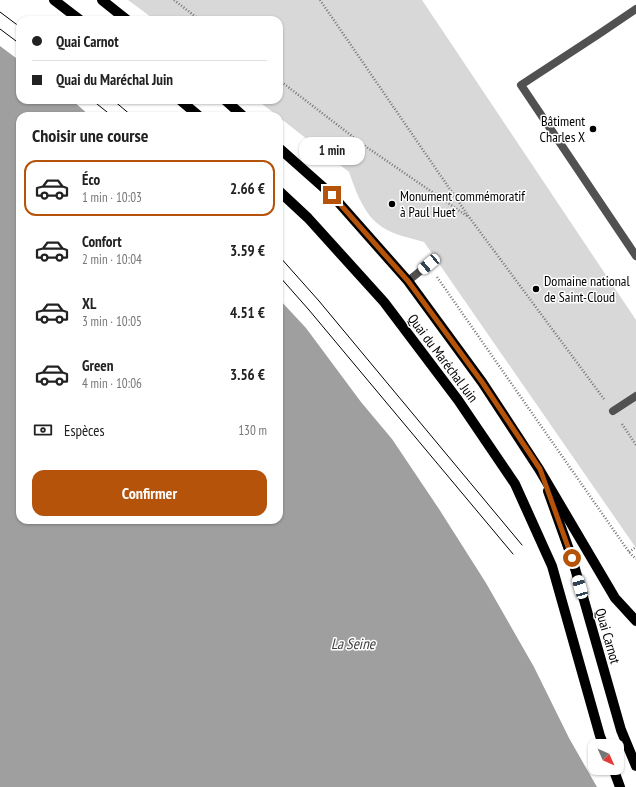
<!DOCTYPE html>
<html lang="fr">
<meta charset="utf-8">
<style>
body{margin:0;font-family:"PT Sans Narrow",sans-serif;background:#f2f2f2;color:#222;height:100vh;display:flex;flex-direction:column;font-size:15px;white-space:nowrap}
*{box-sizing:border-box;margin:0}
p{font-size:13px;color:#767676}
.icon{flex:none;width:22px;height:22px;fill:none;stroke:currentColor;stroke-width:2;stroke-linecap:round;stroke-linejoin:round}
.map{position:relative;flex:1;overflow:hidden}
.drawer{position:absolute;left:16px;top:112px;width:267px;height:412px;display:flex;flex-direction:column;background:#fff;border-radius:12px;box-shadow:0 1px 3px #0004}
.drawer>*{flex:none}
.guide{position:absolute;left:16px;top:16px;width:267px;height:88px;border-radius:12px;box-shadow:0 1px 3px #0004;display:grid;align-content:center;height:88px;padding:0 16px;background:#fff}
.needle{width:26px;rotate:135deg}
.tools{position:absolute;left:588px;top:739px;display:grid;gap:8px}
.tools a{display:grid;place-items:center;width:36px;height:36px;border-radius:8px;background:#fff;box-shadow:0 1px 3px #0004;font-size:20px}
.end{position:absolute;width:18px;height:18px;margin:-9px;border:5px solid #b45309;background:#fff;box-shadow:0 0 0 2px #fff}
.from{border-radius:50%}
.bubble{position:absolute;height:28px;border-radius:12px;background:#fff;box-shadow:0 1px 3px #0004;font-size:13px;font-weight:800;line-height:28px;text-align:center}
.car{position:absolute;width:12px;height:24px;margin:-12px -6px;border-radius:5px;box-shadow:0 0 3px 1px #0007;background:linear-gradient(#fff 24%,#345 0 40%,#fff 0 76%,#345 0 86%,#fff 0)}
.guide b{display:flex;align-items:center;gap:14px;height:38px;font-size:15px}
.guide b+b{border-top:1px solid #e0e0e0}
.guide i{width:10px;height:10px;background:#222}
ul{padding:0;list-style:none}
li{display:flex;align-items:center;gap:12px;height:56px;margin:0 8px 6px;padding:0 8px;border:2px solid transparent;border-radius:12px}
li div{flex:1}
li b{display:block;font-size:15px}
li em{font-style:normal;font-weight:800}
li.current{border-color:#b45309}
li>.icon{width:36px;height:36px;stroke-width:1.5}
h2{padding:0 16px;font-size:18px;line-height:48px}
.pay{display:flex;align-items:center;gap:10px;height:44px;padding:0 16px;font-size:15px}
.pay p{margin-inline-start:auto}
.cta{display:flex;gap:8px;margin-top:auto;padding:8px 16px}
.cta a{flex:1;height:46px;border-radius:12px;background:#b45309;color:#fff;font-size:16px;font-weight:800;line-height:46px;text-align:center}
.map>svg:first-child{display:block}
.green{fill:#d8d8d8}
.water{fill:#9f9f9f}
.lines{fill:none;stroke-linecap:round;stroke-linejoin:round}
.path{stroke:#737373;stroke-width:2.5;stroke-dasharray:1 2;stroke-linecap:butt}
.lane{stroke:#515151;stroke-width:8}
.primary{stroke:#000;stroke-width:10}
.tram{stroke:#000;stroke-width:1}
.route{stroke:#b45309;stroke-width:5}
.poi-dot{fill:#000;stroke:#fff;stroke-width:1.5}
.labels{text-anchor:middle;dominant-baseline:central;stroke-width:3;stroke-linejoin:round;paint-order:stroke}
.poi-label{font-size:14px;fill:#000;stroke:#fff;text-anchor:start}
.street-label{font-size:14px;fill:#000;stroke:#fff}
.water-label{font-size:15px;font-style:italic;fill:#404040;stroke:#fff}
</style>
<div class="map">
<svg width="636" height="787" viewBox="0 0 636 787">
<rect width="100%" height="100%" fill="#fff"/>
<path class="green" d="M128,0H422L636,320V548L424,242C410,238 394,235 382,227C364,215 356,192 349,172L257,100H279V20H155Z"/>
<polygon class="water" points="0,46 20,61 20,100 72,100 90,116 20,116 20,520 279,520 279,299 306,328 361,402 392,439 439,509 486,583 534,667 569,738 597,787 0,787"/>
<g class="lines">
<g class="path">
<polyline points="174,0 200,20"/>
<polyline points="320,0 469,217 604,399"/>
<polyline points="279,80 365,146 467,216"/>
<polyline points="437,277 629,552 636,559"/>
<polyline points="622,424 636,445"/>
<polyline points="629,552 636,547"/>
</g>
<g class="lane">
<polyline points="636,9 599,34 521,85 636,256"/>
<polyline points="408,281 435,259"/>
<polyline points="613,411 636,396"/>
</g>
<g class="primary">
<polyline points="54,0 80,20"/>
<polyline points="102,0 127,20"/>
<polyline points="180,100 199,116"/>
<polyline points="225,100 243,116"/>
<polyline points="279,148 332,195 408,281 482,382 539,469 615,598 636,621"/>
<polyline points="279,191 308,218 384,302 458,400 515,484 552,566 600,736 604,746"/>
<polyline points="548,491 572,558 621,730 636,766"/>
<polyline points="613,768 620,787"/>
</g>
<g class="tram">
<polyline points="0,12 20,27"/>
<polyline points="0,29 20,44"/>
<polyline points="92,100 112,116"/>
<polyline points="113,100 132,116"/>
<polyline points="279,256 319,301 522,545"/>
<polyline points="279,276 309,310 513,554"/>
</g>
</g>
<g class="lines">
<polyline class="route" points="332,195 408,281 482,382 540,469 572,558"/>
</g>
<g class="poi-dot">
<circle cx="593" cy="129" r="4"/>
<circle cx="392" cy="204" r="4"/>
<circle cx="536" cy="289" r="4"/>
</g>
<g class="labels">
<g class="poi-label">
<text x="585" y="121" text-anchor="end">Bâtiment<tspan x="585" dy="16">Charles X</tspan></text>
<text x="400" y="196">Monument commémoratif<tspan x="400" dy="16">à Paul Huet</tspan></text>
<text x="544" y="281">Domaine national<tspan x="544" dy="16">de Saint-Cloud</tspan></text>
</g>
<g class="street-label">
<text transform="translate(443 358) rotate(53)">Quai du Maréchal Juin</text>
<text transform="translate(608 636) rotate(74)">Quai Carnot</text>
</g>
<g class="water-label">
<text x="353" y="643">La Seine</text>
</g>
</g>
</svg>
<div class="tools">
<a><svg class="needle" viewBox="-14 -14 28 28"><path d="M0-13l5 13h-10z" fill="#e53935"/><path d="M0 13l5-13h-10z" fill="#767676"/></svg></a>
</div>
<i class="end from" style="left:572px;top:558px"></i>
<i class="end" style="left:332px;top:195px"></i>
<div class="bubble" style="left:299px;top:137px;width:66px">1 min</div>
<i class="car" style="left:429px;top:264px;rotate:230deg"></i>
<i class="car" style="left:580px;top:587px;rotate:344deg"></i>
<div class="guide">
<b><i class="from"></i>Quai Carnot</b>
<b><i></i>Quai du Maréchal Juin</b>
</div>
<section class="drawer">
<h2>Choisir une course</h2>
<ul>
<li class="current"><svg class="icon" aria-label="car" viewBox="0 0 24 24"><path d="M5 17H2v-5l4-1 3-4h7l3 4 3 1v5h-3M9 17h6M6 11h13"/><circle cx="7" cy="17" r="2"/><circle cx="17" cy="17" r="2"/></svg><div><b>Éco</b><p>1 min · 10:03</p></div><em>2.66 €</em></li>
<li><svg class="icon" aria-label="car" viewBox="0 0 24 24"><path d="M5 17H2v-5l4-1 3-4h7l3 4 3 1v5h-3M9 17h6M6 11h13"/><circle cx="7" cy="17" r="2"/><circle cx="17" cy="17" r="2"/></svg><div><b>Confort</b><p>2 min · 10:04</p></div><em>3.59 €</em></li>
<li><svg class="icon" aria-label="car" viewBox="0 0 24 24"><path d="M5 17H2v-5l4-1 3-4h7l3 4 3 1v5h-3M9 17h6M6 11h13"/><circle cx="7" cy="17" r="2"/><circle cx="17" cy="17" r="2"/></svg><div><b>XL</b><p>3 min · 10:05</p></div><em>4.51 €</em></li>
<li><svg class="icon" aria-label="car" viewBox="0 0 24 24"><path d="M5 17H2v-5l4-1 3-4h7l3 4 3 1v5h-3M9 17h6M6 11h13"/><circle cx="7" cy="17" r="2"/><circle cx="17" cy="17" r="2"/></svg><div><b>Green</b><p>4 min · 10:06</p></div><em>3.56 €</em></li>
</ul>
<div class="pay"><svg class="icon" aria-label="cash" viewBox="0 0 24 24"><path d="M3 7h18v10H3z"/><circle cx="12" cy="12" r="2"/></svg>Espèces<p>130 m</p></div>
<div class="cta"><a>Confirmer</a></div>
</section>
</div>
